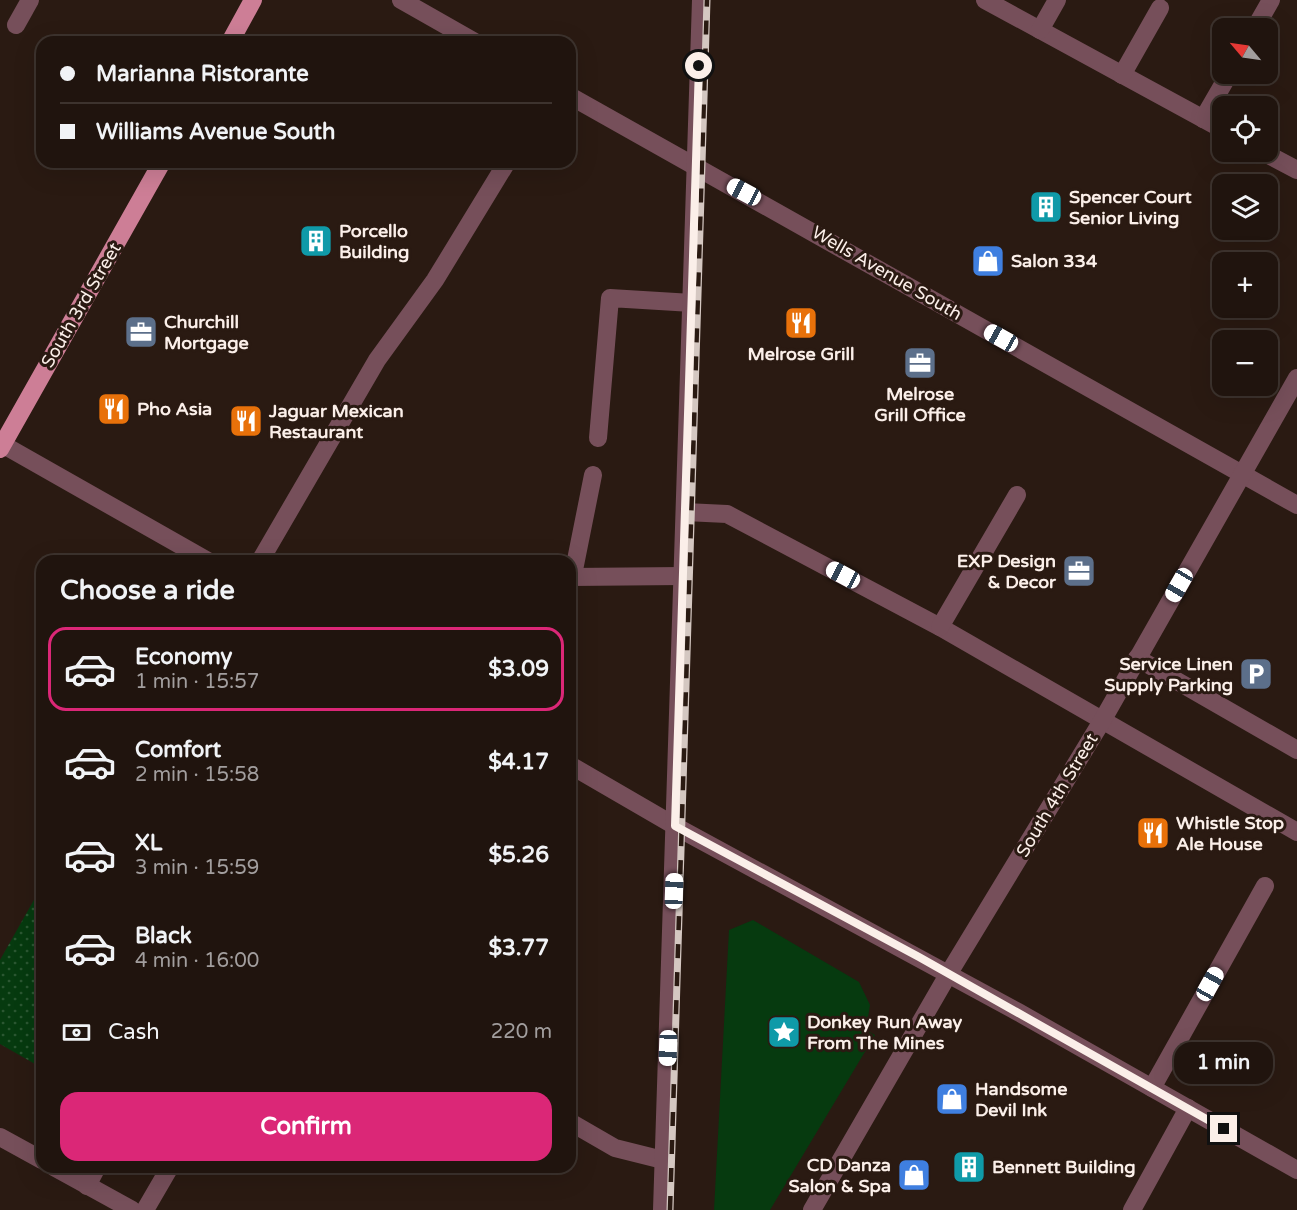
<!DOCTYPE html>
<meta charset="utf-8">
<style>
body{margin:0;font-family:"Varela Round",sans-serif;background:#281d17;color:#f1f3f6;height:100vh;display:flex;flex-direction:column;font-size:22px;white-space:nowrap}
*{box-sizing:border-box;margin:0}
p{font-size:20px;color:#a29e9e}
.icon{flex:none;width:33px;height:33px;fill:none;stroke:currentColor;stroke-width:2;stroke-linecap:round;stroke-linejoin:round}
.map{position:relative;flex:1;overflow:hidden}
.panel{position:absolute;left:36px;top:555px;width:540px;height:618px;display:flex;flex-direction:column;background:#20140e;border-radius:18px;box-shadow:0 6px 24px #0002,0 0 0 2px #3d332e}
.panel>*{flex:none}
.top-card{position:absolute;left:36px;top:36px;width:540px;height:132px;border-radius:18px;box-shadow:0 6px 24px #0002,0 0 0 2px #3d332e;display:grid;align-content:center;height:132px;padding:0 24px;background:#20140e}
.needle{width:39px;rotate:299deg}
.fabs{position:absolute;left:1212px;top:18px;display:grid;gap:12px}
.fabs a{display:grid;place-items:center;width:66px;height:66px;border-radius:12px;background:#20140e;box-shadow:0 6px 24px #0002,0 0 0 2px #3d332e;font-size:30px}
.end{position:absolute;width:27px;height:27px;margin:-14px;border:8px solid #fbefe9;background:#111;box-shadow:0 0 0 3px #111}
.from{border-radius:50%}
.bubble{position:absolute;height:42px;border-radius:18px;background:#20140e;box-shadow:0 6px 24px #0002,0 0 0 2px #3d332e;font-size:20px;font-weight:700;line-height:42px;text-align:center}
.car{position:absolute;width:18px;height:36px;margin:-18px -9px;border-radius:8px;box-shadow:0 0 4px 2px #0007;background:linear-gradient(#fff 24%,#345 0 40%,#fff 0 76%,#345 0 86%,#fff 0)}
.top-card b{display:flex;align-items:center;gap:21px;height:57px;font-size:22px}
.top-card b+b{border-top:2px solid #3d332e}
.top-card i{width:15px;height:15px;background:#f1f3f6}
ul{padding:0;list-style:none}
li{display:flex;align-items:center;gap:18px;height:84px;margin:0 12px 9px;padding:0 12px;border:3px solid transparent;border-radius:18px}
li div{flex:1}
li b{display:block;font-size:22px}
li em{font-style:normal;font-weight:700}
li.selected{border-color:#db2777}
li>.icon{width:54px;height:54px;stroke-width:1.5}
h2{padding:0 24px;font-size:27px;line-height:72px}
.pay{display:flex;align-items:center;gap:15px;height:66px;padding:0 24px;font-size:22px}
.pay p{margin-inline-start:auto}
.button{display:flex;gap:12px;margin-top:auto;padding:12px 24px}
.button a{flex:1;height:69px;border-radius:18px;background:#db2777;color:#fff;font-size:24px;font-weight:700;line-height:69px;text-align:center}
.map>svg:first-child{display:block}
.grass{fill:url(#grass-dots)}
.park{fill:#063a0f}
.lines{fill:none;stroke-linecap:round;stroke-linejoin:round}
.minor{stroke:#764f5a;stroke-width:18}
.major{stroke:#cd7e96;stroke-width:18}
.rail-casing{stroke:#d4c7c1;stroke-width:7}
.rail{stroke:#2a1a12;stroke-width:4.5;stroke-dasharray:14;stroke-linecap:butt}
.route{stroke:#fbefe9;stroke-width:8}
.labels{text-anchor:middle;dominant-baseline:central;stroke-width:6;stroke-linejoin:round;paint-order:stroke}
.poi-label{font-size:18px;font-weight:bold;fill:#fbefe9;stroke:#2a1a12;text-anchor:start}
.street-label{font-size:18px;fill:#fbefe9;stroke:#2a1a12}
</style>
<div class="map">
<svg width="1297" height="1210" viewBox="0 0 1297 1210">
<defs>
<pattern id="grass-dots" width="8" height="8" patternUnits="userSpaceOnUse" patternTransform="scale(1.5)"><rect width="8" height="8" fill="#063a0f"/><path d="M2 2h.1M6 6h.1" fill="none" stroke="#2b5732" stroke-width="1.8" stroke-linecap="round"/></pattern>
</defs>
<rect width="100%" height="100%" fill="#2a1a12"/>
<polygon class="grass" points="35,898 42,902 42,1068 0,1044 0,960"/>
<polygon class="park" points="753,920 859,982 870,1005 866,1030 875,1035 770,1210 714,1210 729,930"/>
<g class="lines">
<g class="minor">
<polyline points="401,0 475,42"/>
<polyline points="985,0 1222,129"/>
<polyline points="16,25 30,0"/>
<polyline points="1255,28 1271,0"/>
<polyline points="1040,30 1057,0"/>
<polyline points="1122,75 1160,8"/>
<polyline points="570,96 1297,505"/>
<polyline points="1203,119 1229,74"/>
<polyline points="1263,152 1297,170"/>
<polyline points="598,438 610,298 692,303"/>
<polyline points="0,443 208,561"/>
<polyline points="685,512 727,514 940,627 1297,832"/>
<polyline points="260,561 377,360 435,280 507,162"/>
<polyline points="573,575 593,475"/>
<polyline points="570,577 683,576"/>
<polyline points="940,627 1017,495"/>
<polyline points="1137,658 1297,750"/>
<polyline points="570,765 682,830 1018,1012 1297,1170"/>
<polyline points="1152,1088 1265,886"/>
<polyline points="570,1122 615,1148 663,1160"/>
<polyline points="0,1137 42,1160"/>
<polyline points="54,1167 132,1210"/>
<polyline points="87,1186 97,1167"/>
<polyline points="145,1210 170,1167"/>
<polyline points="662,1210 701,0"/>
<polyline points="812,1210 949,973 1102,721 1297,378"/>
<polyline points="1132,1210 1188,1108"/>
</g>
<g class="major">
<polyline points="230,42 253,0"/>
<polyline points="0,449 162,162"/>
</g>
<g class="rail-casing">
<polyline id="rail" points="670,1210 707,0"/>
</g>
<use href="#rail" class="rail"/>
</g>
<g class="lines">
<polyline class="route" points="699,66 675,826 919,957 1224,1129"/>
</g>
<defs>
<g id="building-square" transform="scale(1.725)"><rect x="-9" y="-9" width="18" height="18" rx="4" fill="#0f9aa8" stroke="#2a1a12"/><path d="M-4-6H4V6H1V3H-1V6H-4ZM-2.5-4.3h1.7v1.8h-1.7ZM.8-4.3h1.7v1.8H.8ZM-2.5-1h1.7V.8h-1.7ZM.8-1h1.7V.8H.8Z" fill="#fff"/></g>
<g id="shop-square" transform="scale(1.725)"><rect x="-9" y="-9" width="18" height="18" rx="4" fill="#3f7fe0" stroke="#2a1a12"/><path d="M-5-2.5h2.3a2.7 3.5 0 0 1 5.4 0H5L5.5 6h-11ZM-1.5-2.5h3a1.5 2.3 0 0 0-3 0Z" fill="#fff"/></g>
<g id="restaurant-square" transform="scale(1.725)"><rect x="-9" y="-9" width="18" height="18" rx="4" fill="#e8710a" stroke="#2a1a12"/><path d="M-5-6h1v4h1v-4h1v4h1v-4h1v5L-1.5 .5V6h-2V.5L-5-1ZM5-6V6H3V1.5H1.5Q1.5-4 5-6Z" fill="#fff"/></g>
<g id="office-square" transform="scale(1.725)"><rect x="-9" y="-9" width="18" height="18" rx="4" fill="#5c6f8a" stroke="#2a1a12"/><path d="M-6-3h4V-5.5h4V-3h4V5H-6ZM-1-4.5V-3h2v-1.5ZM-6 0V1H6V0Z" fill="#fff"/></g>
<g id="parking-square" transform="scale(1.725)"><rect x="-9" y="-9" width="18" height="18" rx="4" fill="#5c6f8a" stroke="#2a1a12"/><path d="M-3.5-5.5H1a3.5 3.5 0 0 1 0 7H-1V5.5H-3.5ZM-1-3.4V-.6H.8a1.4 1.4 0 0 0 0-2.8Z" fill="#fff"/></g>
<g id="sight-square" transform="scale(1.725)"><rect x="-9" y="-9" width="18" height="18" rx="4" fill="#0f9aa8" stroke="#2a1a12"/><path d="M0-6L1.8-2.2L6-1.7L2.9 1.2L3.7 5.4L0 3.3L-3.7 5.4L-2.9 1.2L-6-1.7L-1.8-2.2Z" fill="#fff"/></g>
</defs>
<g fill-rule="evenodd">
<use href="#building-square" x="1046" y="207"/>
<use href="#building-square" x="316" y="241"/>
<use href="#shop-square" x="988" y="261"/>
<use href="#restaurant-square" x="801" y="323"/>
<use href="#office-square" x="141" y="332"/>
<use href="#office-square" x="920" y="363"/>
<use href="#restaurant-square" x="114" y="409"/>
<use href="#restaurant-square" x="246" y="421"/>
<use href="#office-square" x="1079" y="571"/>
<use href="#parking-square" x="1256" y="674"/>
<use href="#restaurant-square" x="1153" y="833"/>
<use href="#sight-square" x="784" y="1032"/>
<use href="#shop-square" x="952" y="1099"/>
<use href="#building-square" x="969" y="1167"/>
<use href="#shop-square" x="914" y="1175"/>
</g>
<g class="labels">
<g class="poi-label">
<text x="1069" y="197">Spencer Court<tspan x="1069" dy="21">Senior Living</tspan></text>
<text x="339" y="231">Porcello<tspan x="339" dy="21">Building</tspan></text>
<text x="1011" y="261">Salon 334</text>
<text x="164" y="322">Churchill<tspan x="164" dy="21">Mortgage</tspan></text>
<text x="801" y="354" text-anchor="middle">Melrose Grill</text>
<text x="920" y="394" text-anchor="middle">Melrose<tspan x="920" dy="21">Grill Office</tspan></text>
<text x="137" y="409">Pho Asia</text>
<text x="269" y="411">Jaguar Mexican<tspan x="269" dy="21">Restaurant</tspan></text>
<text x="1056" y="561" text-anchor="end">EXP Design<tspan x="1056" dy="21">&amp; Decor</tspan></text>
<text x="1233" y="664" text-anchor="end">Service Linen<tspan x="1233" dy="21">Supply Parking</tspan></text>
<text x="1176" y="823">Whistle Stop<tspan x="1176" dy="21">Ale House</tspan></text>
<text x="807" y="1022">Donkey Run Away<tspan x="807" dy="21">From The Mines</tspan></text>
<text x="975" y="1089">Handsome<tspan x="975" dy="21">Devil Ink</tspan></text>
<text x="891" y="1165" text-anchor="end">CD Danza<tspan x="891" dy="21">Salon &amp; Spa</tspan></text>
<text x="992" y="1167">Bennett Building</text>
</g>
<g class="street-label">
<text transform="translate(887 273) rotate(30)">Wells Avenue South</text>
<text transform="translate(81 305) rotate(-60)">South 3rd Street</text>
<text transform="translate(1057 795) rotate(-59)">South 4th Street</text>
</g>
</g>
</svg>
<div class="fabs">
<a><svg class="needle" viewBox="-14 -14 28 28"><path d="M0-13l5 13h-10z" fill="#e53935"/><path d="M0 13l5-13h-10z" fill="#a29e9e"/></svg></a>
<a><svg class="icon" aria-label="locate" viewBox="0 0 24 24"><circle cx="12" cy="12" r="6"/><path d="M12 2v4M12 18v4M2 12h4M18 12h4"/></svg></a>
<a><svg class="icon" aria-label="layers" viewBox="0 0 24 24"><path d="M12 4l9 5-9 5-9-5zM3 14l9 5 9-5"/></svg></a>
<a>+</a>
<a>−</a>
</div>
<i class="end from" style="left:699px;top:66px"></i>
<i class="end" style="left:1224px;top:1129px"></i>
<div class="bubble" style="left:1174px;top:1042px;width:99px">1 min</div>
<i class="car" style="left:744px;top:192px;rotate:298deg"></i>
<i class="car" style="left:1001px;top:338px;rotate:299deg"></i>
<i class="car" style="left:843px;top:575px;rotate:298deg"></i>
<i class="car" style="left:1179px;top:585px;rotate:210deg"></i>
<i class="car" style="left:674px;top:891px;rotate:2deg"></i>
<i class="car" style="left:1210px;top:984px;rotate:29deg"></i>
<i class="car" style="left:668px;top:1048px;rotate:182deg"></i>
<div class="top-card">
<b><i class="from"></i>Marianna Ristorante</b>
<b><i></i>Williams Avenue South</b>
</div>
<section class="panel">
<h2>Choose a ride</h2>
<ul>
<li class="selected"><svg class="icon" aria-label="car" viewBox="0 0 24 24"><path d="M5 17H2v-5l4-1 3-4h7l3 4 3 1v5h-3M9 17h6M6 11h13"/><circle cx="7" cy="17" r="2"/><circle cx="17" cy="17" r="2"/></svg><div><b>Economy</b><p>1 min · 15:57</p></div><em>$3.09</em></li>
<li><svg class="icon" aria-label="car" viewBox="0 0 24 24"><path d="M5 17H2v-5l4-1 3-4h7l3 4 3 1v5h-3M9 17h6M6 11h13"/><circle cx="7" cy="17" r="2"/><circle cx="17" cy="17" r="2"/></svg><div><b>Comfort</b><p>2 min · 15:58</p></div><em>$4.17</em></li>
<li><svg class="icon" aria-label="car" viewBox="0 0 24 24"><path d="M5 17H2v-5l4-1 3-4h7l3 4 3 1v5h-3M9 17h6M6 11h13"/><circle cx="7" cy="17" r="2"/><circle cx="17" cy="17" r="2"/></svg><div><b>XL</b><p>3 min · 15:59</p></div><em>$5.26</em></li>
<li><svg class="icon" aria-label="car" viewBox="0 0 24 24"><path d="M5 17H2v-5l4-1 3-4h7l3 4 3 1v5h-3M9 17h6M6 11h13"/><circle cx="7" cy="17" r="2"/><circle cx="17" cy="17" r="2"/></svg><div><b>Black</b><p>4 min · 16:00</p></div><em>$3.77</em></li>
</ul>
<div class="pay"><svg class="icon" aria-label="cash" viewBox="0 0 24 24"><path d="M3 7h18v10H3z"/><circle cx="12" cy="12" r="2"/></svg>Cash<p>220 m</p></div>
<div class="button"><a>Confirm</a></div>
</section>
</div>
